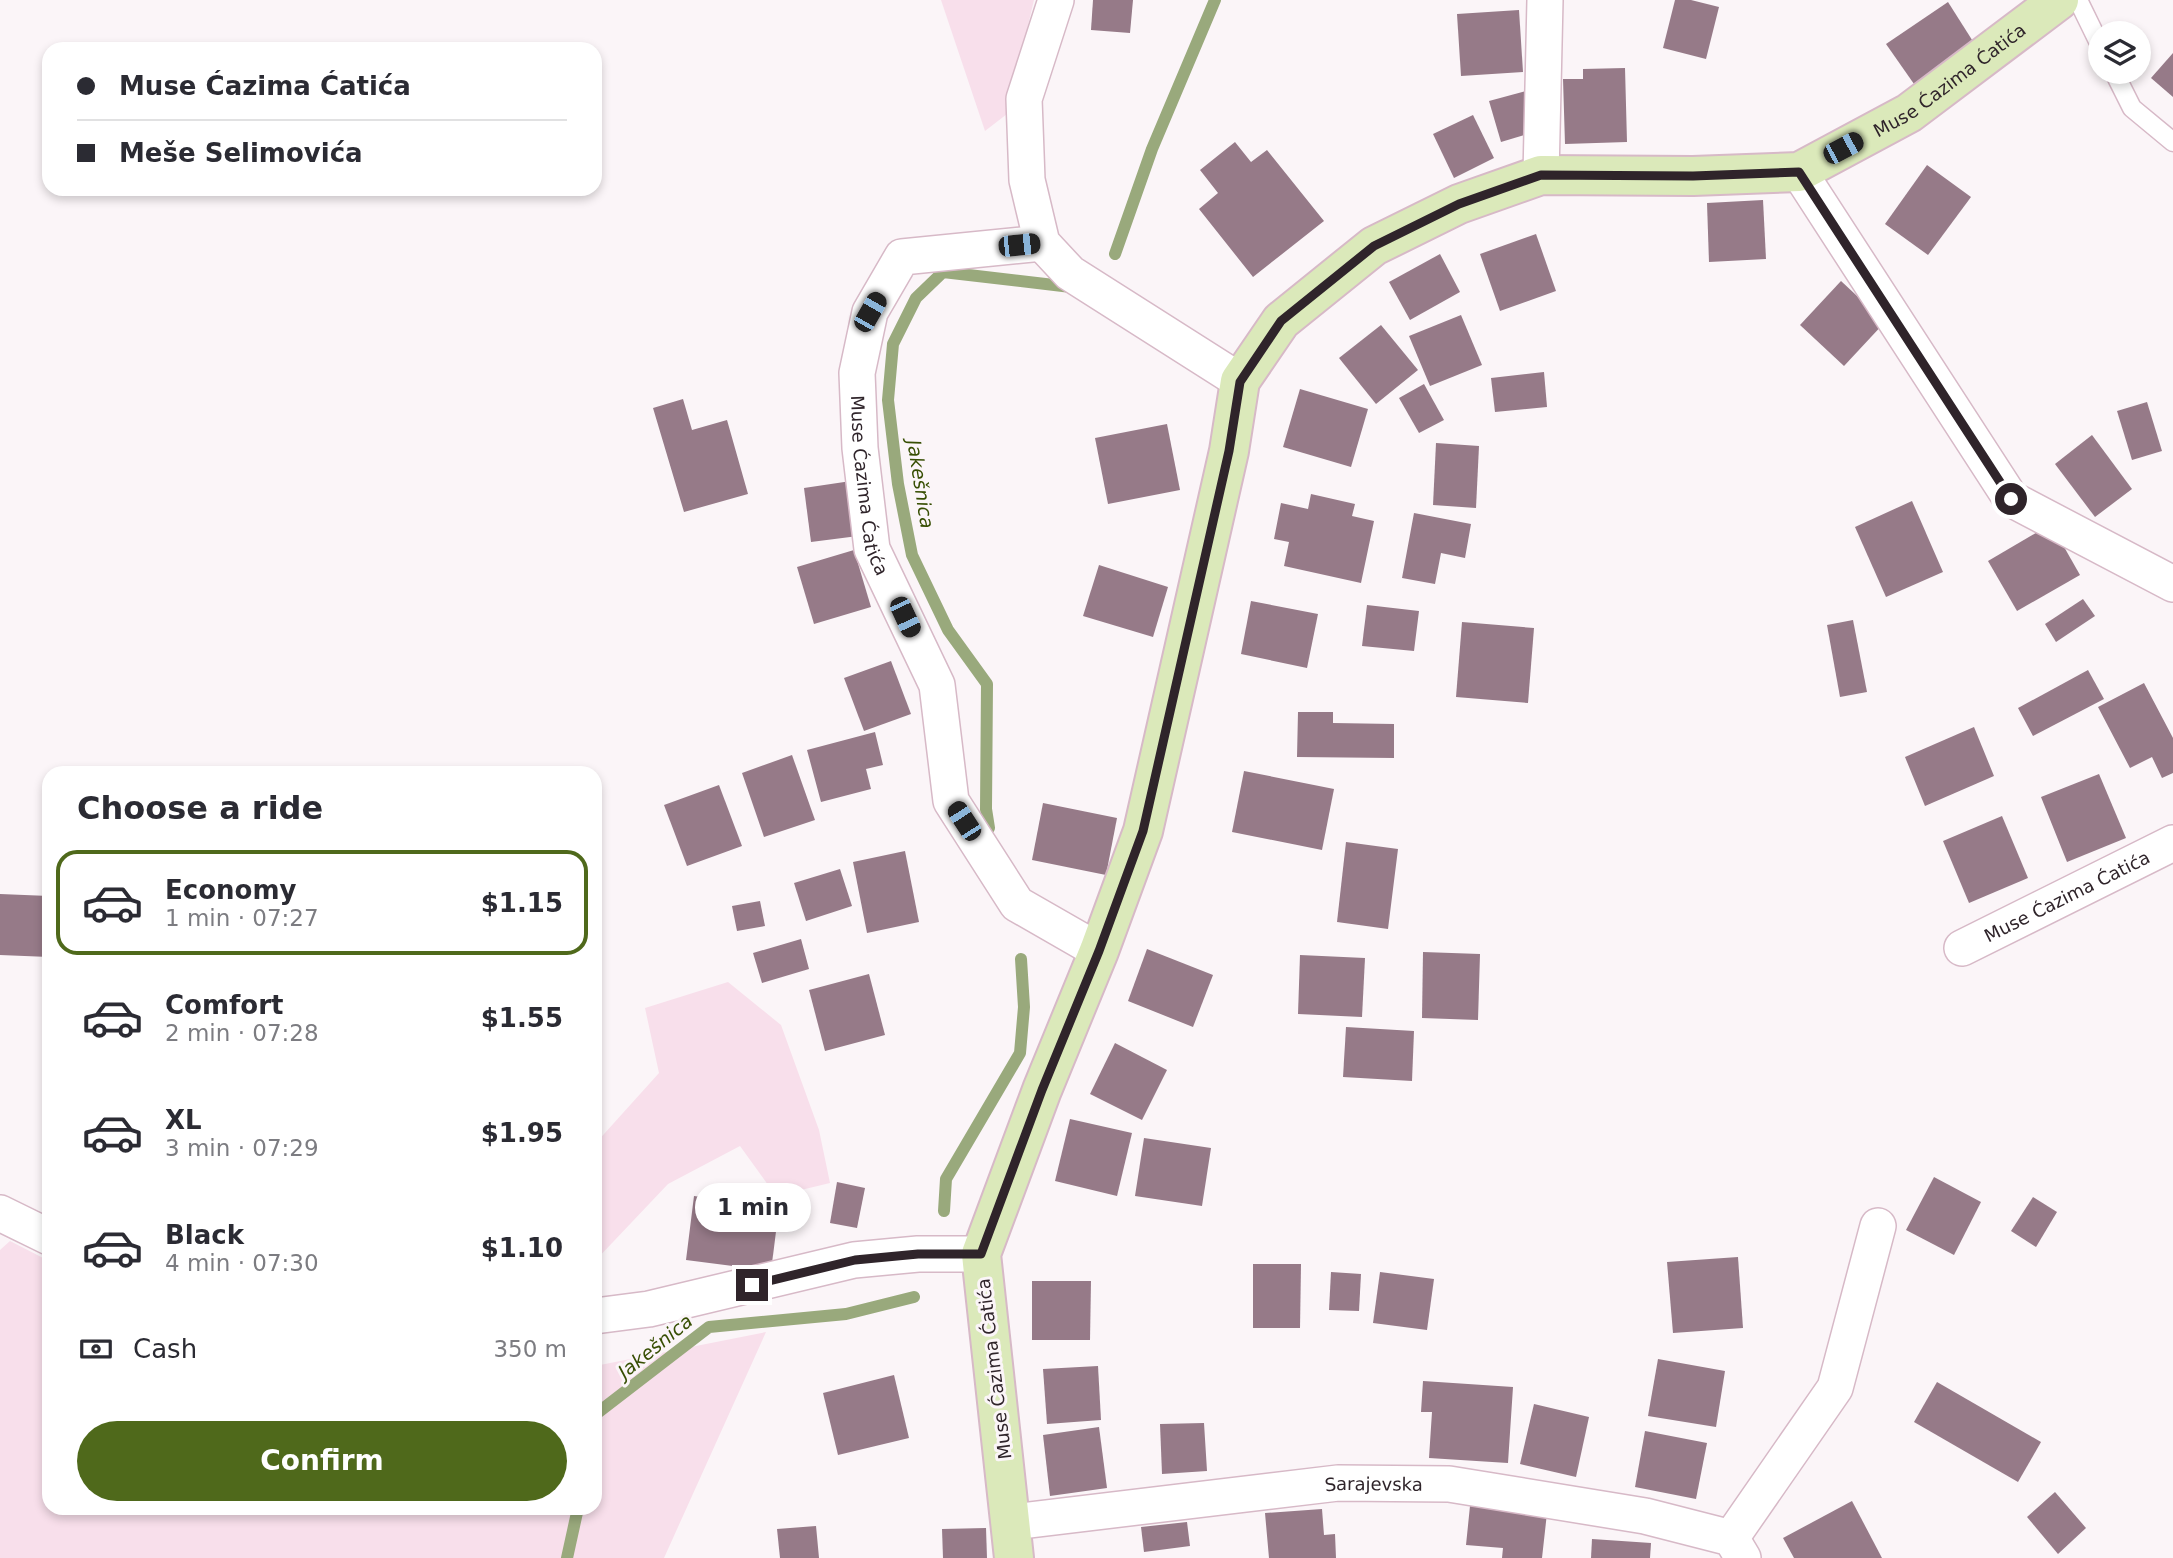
<!DOCTYPE html>
<meta charset="utf-8">
<style>
body{margin:0;font-family:"DejaVu Sans",sans-serif;background:#f2f2f3;color:#2b2b33;height:100vh;display:flex;flex-direction:column;font-size:26px;white-space:nowrap}
*{box-sizing:border-box;margin:0}
p{font-size:23px;color:#7c7c81}
.icon{flex:none;width:38px;height:38px;fill:none;stroke:currentColor;stroke-width:2;stroke-linecap:round;stroke-linejoin:round}
.map{position:relative;flex:1;overflow:hidden}
.details{position:absolute;left:42px;top:766px;width:560px;height:749px;display:flex;flex-direction:column;background:#fff;border-radius:21px;box-shadow:0 4px 10px #0003}
.details>*{flex:none}
.hud{position:absolute;left:42px;top:42px;width:560px;height:154px;border-radius:21px;box-shadow:0 4px 10px #0003;display:grid;align-content:center;height:154px;padding:0 35px;background:#fff}
.fabs{position:absolute;left:2088px;top:21px;display:grid;gap:14px}
.fabs a{display:grid;place-items:center;width:63px;height:63px;border-radius:50%;background:#fff;box-shadow:0 4px 10px #0003;font-size:35px}
.end{position:absolute;width:32px;height:32px;margin:-16px;border:9px solid #2f242a;background:#fff;box-shadow:0 0 0 4px #fff}
.from{border-radius:50%}
.bubble{position:absolute;height:49px;border-radius:24px;background:#fff;box-shadow:0 4px 10px #0003;font-size:23px;font-weight:600;line-height:49px;text-align:center}
.car{position:absolute;width:21px;height:42px;margin:-21px -10px;border-radius:9px;box-shadow:0 0 5px 2px #0007;background:linear-gradient(#222 24%,#8ab4d8 0 40%,#222 0 76%,#8ab4d8 0 86%,#222 0)}
.hud b{display:flex;align-items:center;gap:24px;height:66px;font-size:26px}
.hud b+b{border-top:2px solid #e1e1e2}
.hud i{width:18px;height:18px;background:#2b2b33}
ul{padding:0;list-style:none}
li{display:flex;align-items:center;gap:21px;height:105px;margin:0 14px 10px;padding:0 21px;border:4px solid transparent;border-radius:21px}
li div{flex:1}
li b{display:block;font-size:26px}
li em{font-style:normal;font-weight:600}
li.selected{border-color:#4f691b}
li>.icon{width:63px;height:63px;stroke-width:1.5}
h2{padding:0 35px;font-size:32px;line-height:84px}
.pay{display:flex;align-items:center;gap:18px;height:77px;padding:0 35px;font-size:26px}
.pay p{margin-inline-start:auto}
.action{display:flex;gap:14px;margin-top:auto;padding:14px 35px}
.action a{flex:1;height:80px;border-radius:42px;background:#4f691b;color:#fff;font-size:28px;font-weight:600;line-height:80px;text-align:center}
.map>svg:first-child{display:block}
.green{fill:#f8dfeb}
.lines{fill:none;stroke-linecap:round;stroke-linejoin:round}
.stream{stroke:#99a97c;stroke-width:12}
.building{fill:#967a88}
.lane-casing{stroke:#d7b9c7;stroke-width:21}
.street-casing{stroke:#d7b9c7;stroke-width:38}
.secondary-casing{stroke:#d7b9c7;stroke-width:42}
.lane{stroke:#fff;stroke-width:18}
.street{stroke:#fff;stroke-width:35}
.secondary{stroke:#dbe9ba;stroke-width:38}
.route{stroke:#2f242a;stroke-width:9}
.labels{text-anchor:middle;dominant-baseline:central;stroke-width:6;stroke-linejoin:round;paint-order:stroke}
.street-label{font-size:18px;fill:#2f242a;stroke:#fbf5f8}
.water-label{font-size:19px;font-style:italic;fill:#374e03;stroke:#fbf5f8}
</style>
<div class="map">
<svg width="2173" height="1558" viewBox="0 0 2173 1558">
<rect width="100%" height="100%" fill="#fbf5f8"/>
<g class="green">
<polygon points="941,0 1034,0 1007,114 985,131"/>
<polygon points="728,982 781,1025 819,1130 830,1183 776,1196 740,1146 668,1184 595,1261 595,1144 659,1073 645,1008"/>
<polygon points="10,1241 49,1261 49,1508 595,1508 595,1366 766,1332 664,1558 0,1558 0,1250"/>
</g>
<g class="lines">
<g class="stream">
<polyline points="1115,254 1152,149 1215,0"/>
<polyline points="989,828 986,809 987,684 948,630 912,555 898,484 888,400 893,344 916,298 943,272 1071,287"/>
<polyline points="944,1211 946,1179 1020,1053 1024,1007 1021,959"/>
<polyline points="595,1419 596,1414 709,1327 846,1314 914,1297"/>
<polyline points="567,1558 578,1508"/>
</g>
</g>
<g class="building">
<polygon points="1093,0 1133,0 1130,33 1091,30"/>
<polygon points="1675,0 1691,0 1719,7 1706,59 1663,48"/>
<polygon points="1948,2 1974,43 1914,84 1886,44"/>
<polygon points="1519,10 1523,72 1461,76 1457,14"/>
<polygon points="2173,53 2173,97 2151,78"/>
<polygon points="1625,68 1627,142 1565,144 1563,79 1583,79 1583,69"/>
<polygon points="1526,91 1538,131 1501,142 1489,101"/>
<polygon points="1473,115 1494,158 1454,178 1433,134"/>
<polygon points="1235,142 1251,162 1267,150 1324,221 1253,277 1199,209 1218,193 1200,170"/>
<polygon points="1927,165 1971,197 1928,255 1885,224"/>
<polygon points="1763,200 1766,259 1709,262 1707,203"/>
<polygon points="1536,234 1556,291 1500,311 1480,254"/>
<polygon points="1440,254 1460,292 1410,320 1389,282"/>
<polygon points="1841,281 1885,322 1844,366 1800,325"/>
<polygon points="1461,315 1482,365 1430,386 1409,336"/>
<polygon points="1381,325 1418,370 1376,404 1339,358"/>
<polygon points="1544,372 1547,407 1495,412 1491,378"/>
<polygon points="1424,384 1444,420 1419,433 1399,398"/>
<polygon points="1300,389 1368,409 1351,467 1283,447"/>
<polygon points="683,399 692,430 727,420 748,494 684,512 653,408"/>
<polygon points="2147,402 2162,451 2132,460 2117,411"/>
<polygon points="1167,424 1180,490 1108,504 1095,438"/>
<polygon points="2092,435 2132,489 2095,517 2055,464"/>
<polygon points="1436,443 1479,446 1476,508 1433,505"/>
<polygon points="851,481 858,536 811,542 804,488"/>
<polygon points="1311,494 1355,504 1352,516 1374,521 1361,583 1284,566 1289,542 1274,539 1281,503 1308,509"/>
<polygon points="1912,501 1943,572 1886,597 1855,527"/>
<polygon points="1414,513 1471,524 1465,558 1441,553 1435,584 1402,578"/>
<polygon points="2051,524 2080,575 2017,611 1988,561"/>
<polygon points="854,550 871,607 814,624 797,567"/>
<polygon points="1099,565 1168,587 1153,637 1083,616"/>
<polygon points="2083,599 2095,616 2056,642 2045,624"/>
<polygon points="1251,601 1318,614 1307,668 1241,654"/>
<polygon points="1367,605 1419,611 1414,651 1362,646"/>
<polygon points="1853,620 1867,692 1840,697 1827,625"/>
<polygon points="1462,622 1534,628 1528,703 1456,697"/>
<polygon points="891,661 911,714 864,731 844,678"/>
<polygon points="2088,670 2104,699 2033,736 2018,708"/>
<polygon points="2144,683 2173,738 2173,773 2162,778 2152,757 2130,768 2098,707"/>
<polygon points="1298,712 1333,712 1333,723 1394,724 1394,758 1297,757"/>
<polygon points="1974,727 1994,776 1925,806 1905,757"/>
<polygon points="875,732 883,765 866,769 871,789 821,802 807,750"/>
<polygon points="792,755 815,820 764,837 742,773"/>
<polygon points="1244,771 1334,789 1322,850 1232,832"/>
<polygon points="2099,774 2126,838 2067,862 2041,797"/>
<polygon points="719,785 742,846 687,866 664,805"/>
<polygon points="1043,803 1117,818 1106,875 1032,860"/>
<polygon points="2002,816 2028,878 1969,903 1943,841"/>
<polygon points="1346,842 1398,849 1388,929 1337,922"/>
<polygon points="905,851 919,922 867,933 853,862"/>
<polygon points="840,869 852,906 806,921 794,883"/>
<polygon points="0,894 49,896 49,957 0,955"/>
<polygon points="760,901 765,926 737,931 732,906"/>
<polygon points="801,939 809,969 762,983 753,953"/>
<polygon points="1147,949 1213,975 1193,1027 1128,1001"/>
<polygon points="1423,952 1480,954 1478,1020 1422,1018"/>
<polygon points="1300,955 1365,958 1362,1017 1298,1014"/>
<polygon points="869,974 885,1035 825,1051 809,990"/>
<polygon points="1346,1027 1414,1031 1412,1081 1343,1077"/>
<polygon points="1115,1043 1167,1070 1142,1120 1090,1094"/>
<polygon points="1070,1119 1132,1133 1117,1196 1055,1181"/>
<polygon points="1144,1138 1211,1148 1202,1206 1135,1196"/>
<polygon points="1934,1177 1981,1202 1954,1255 1906,1230"/>
<polygon points="837,1182 865,1188 857,1228 830,1223"/>
<polygon points="694,1196 779,1208 771,1271 686,1260"/>
<polygon points="2033,1197 2057,1212 2036,1247 2011,1231"/>
<polygon points="1738,1257 1743,1328 1673,1333 1667,1262"/>
<polygon points="1253,1264 1301,1264 1300,1328 1253,1328"/>
<polygon points="1331,1272 1361,1274 1359,1311 1329,1310"/>
<polygon points="1380,1272 1434,1279 1427,1330 1373,1323"/>
<polygon points="1032,1281 1091,1281 1090,1340 1032,1340"/>
<polygon points="1658,1359 1725,1371 1716,1427 1648,1416"/>
<polygon points="1098,1366 1101,1420 1047,1424 1043,1369"/>
<polygon points="894,1375 909,1438 838,1455 823,1393"/>
<polygon points="1423,1381 1513,1387 1508,1463 1429,1458 1432,1412 1421,1412"/>
<polygon points="1937,1382 2041,1442 2018,1482 1914,1422"/>
<polygon points="1534,1404 1589,1417 1576,1477 1520,1464"/>
<polygon points="1204,1423 1207,1471 1162,1474 1160,1424"/>
<polygon points="1099,1427 1107,1488 1050,1496 1043,1435"/>
<polygon points="1645,1431 1707,1443 1696,1499 1635,1487"/>
<polygon points="2055,1492 2086,1528 2058,1554 2027,1517"/>
<polygon points="1852,1501 1882,1558 1794,1558 1783,1538"/>
<polygon points="1470,1506 1547,1513 1542,1558 1502,1558 1503,1548 1466,1545"/>
<polygon points="1322,1509 1324,1535 1335,1534 1336,1558 1269,1558 1265,1513"/>
<polygon points="1187,1522 1190,1546 1144,1552 1141,1527"/>
<polygon points="816,1526 819,1558 780,1558 777,1529"/>
<polygon points="986,1528 987,1558 943,1558 942,1529"/>
<polygon points="1592,1539 1651,1543 1650,1558 1591,1558"/>
</g>
<g class="lines">
<g class="lane-casing">
<g id="lane">
<polyline points="2078,0 2100,45"/>
<polyline points="2114,72 2132,108 2173,142"/>
</g>
</g>
<g class="street-casing">
<g id="street">
<polyline points="1056,0 1024,99 1027,180 1042,243 1070,273 1240,381"/>
<polyline points="1799,172 2011,499 2173,584"/>
<polyline points="1541,175 1545,0"/>
<path id="s1" d="M1042,243L902,257L870,312L857,373L860,448L872,549L937,685L951,801L1017,904L1099,951"/>
<path id="s2" d="M1962,948L2173,843"/>
<polyline points="0,1213 49,1237"/>
<polyline points="595,1316 649,1309 854,1260 918,1254 981,1254"/>
<path id="s3" d="M1012,1522L1338,1483L1449,1484L1645,1516L1731,1538L1743,1558"/>
<polyline points="1731,1538 1835,1388 1878,1226"/>
</g>
</g>
<g class="secondary-casing">
<g id="secondary">
<path id="s4" d="M1014,1558L981,1254L1042,1090L1099,951L1143,831L1229,451L1240,381L1281,321L1374,246L1459,204L1541,175L1693,176L1799,172L1909,113L2059,0"/>
</g>
</g>
<use href="#lane" class="lane"/>
<use href="#street" class="street"/>
<use href="#secondary" class="secondary"/>
</g>
<g class="lines">
<polyline class="route" points="752,1285 855,1260 918,1254 981,1254 1042,1090 1099,951 1143,831 1229,451 1240,382 1281,321 1374,246 1459,204 1541,175 1693,176 1799,172 2011,499"/>
</g>
<g class="labels">
<g class="street-label">
<text stroke="none"><textPath href="#s4" startOffset="2028">Muse Ćazima Ćatića</textPath></text>
<text stroke="none"><textPath href="#s1" startOffset="380">Muse Ćazima Ćatića</textPath></text>
<text stroke="none"><textPath href="#s2" startOffset="117">Muse Ćazima Ćatića</textPath></text>
<text transform="translate(994 1369) rotate(-97)">Muse Ćazima Ćatića</text>
<text stroke="none"><textPath href="#s3" startOffset="364">Sarajevska</textPath></text>
</g>
<g class="water-label">
<text transform="translate(921 484) rotate(81)">Jakešnica</text>
<text transform="translate(655 1346) rotate(-39)">Jakešnica</text>
</g>
</g>
</svg>
<div class="fabs">
<a><svg class="icon" aria-label="layers" viewBox="0 0 24 24"><path d="M12 4l9 5-9 5-9-5zM3 14l9 5 9-5"/></svg></a>
</div>
<i class="end from" style="left:2011px;top:499px"></i>
<i class="end" style="left:752px;top:1285px"></i>
<div class="bubble" style="left:695px;top:1183px;width:116px">1 min</div>
<i class="car" style="left:1843px;top:148px;rotate:62deg"></i>
<i class="car" style="left:1019px;top:245px;rotate:84deg"></i>
<i class="car" style="left:870px;top:312px;rotate:30deg"></i>
<i class="car" style="left:905px;top:617px;rotate:155deg"></i>
<i class="car" style="left:964px;top:821px;rotate:327deg"></i>
<div class="hud">
<b><i class="from"></i>Muse Ćazima Ćatića</b>
<b><i></i>Meše Selimovića</b>
</div>
<section class="details">
<h2>Choose a ride</h2>
<ul>
<li class="selected"><svg class="icon" aria-label="car" viewBox="0 0 24 24"><path d="M5 17H2v-5l4-1 3-4h7l3 4 3 1v5h-3M9 17h6M6 11h13"/><circle cx="7" cy="17" r="2"/><circle cx="17" cy="17" r="2"/></svg><div><b>Economy</b><p>1 min · 07:27</p></div><em>$1.15</em></li>
<li><svg class="icon" aria-label="car" viewBox="0 0 24 24"><path d="M5 17H2v-5l4-1 3-4h7l3 4 3 1v5h-3M9 17h6M6 11h13"/><circle cx="7" cy="17" r="2"/><circle cx="17" cy="17" r="2"/></svg><div><b>Comfort</b><p>2 min · 07:28</p></div><em>$1.55</em></li>
<li><svg class="icon" aria-label="car" viewBox="0 0 24 24"><path d="M5 17H2v-5l4-1 3-4h7l3 4 3 1v5h-3M9 17h6M6 11h13"/><circle cx="7" cy="17" r="2"/><circle cx="17" cy="17" r="2"/></svg><div><b>XL</b><p>3 min · 07:29</p></div><em>$1.95</em></li>
<li><svg class="icon" aria-label="car" viewBox="0 0 24 24"><path d="M5 17H2v-5l4-1 3-4h7l3 4 3 1v5h-3M9 17h6M6 11h13"/><circle cx="7" cy="17" r="2"/><circle cx="17" cy="17" r="2"/></svg><div><b>Black</b><p>4 min · 07:30</p></div><em>$1.10</em></li>
</ul>
<div class="pay"><svg class="icon" aria-label="cash" viewBox="0 0 24 24"><path d="M3 7h18v10H3z"/><circle cx="12" cy="12" r="2"/></svg>Cash<p>350 m</p></div>
<div class="action"><a>Confirm</a></div>
</section>
</div>
